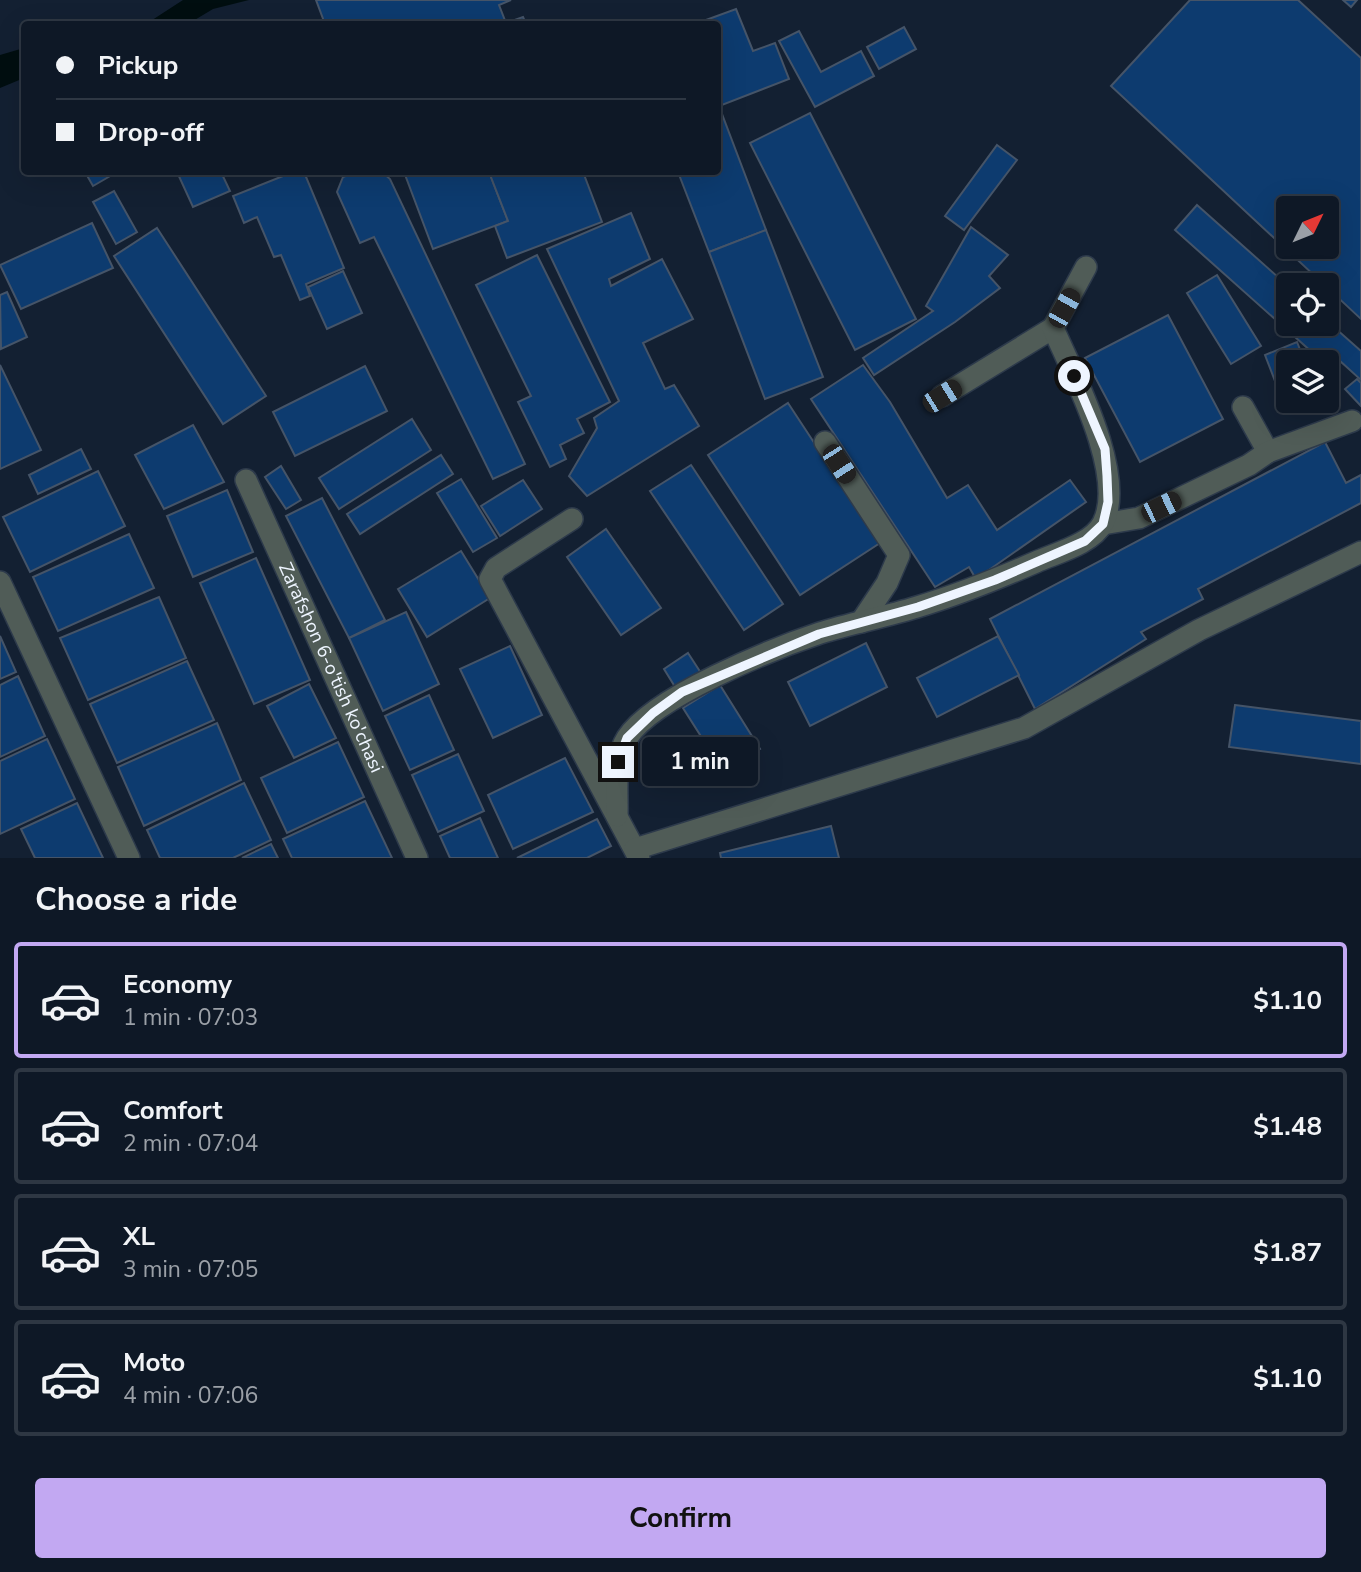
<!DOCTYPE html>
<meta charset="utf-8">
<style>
body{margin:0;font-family:"Nunito Sans",sans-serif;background:#1c2532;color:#f1f3f6;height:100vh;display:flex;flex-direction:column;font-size:26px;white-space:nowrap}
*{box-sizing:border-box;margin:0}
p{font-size:23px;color:#9ba0a7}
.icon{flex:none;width:38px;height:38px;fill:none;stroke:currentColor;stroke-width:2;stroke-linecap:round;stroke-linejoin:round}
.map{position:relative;height:858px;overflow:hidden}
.drawer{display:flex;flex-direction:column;background:#0e1826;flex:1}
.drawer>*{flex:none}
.top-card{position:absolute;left:21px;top:21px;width:700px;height:154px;border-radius:7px;box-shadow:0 7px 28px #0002,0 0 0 2px #2e3743;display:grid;align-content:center;height:154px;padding:0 35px;background:#0e1826}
.needle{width:46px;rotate:47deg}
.buttons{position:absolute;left:1276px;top:196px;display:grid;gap:14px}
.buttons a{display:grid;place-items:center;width:63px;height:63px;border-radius:7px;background:#0e1826;box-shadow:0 7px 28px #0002,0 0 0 2px #2e3743;font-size:35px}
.end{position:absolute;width:32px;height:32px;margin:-16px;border:9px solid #eef5ff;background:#111;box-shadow:0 0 0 4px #111}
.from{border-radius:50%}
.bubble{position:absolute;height:49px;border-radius:7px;background:#0e1826;box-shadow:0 7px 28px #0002,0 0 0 2px #2e3743;font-size:23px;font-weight:700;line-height:49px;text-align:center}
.car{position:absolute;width:21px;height:42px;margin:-21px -10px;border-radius:9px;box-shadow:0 0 5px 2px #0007;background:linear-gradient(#222 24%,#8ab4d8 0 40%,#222 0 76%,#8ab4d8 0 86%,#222 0)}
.top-card b{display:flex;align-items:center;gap:24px;height:66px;font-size:26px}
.top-card b+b{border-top:2px solid #2e3743}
.top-card i{width:18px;height:18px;background:#f1f3f6}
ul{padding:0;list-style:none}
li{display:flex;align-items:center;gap:21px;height:116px;margin:0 14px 10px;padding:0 21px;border:4px solid #2e3743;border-radius:7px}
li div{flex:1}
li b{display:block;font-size:26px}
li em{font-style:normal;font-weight:700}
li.active{border-color:#c2a8f2}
li>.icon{width:63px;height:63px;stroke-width:1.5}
h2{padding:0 35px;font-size:32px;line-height:84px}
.cta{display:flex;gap:14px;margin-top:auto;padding:14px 35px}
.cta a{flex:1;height:80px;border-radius:7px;background:#c2a8f2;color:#111;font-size:28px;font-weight:700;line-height:80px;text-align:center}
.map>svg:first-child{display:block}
.water{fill:#000e10}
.building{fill:#0d3b6f;stroke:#455468;stroke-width:2;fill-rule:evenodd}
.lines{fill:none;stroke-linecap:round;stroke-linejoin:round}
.minor-casing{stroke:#2d3a4b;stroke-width:24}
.minor{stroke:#505c57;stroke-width:21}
.route{stroke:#eef5ff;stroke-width:9}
.labels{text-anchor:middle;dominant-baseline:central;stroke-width:6;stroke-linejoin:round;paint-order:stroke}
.street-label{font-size:19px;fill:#eef5ff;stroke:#132032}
</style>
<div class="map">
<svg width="1361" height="858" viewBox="0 0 1361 858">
<rect width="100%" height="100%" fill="#132032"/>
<g class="water">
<polygon points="183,0 249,0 213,9 188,24 146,24"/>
<polygon points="24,48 24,78 0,88 0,55"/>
</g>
<g class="building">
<polygon points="316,0 511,0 499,5 506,23 502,24 325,24"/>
<path d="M1190,0H1298L1361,58V319L1111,86ZM1288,208H1326V247H1288Z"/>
<polygon points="1343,0 1357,0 1351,7"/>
<polygon points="736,9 753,51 775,43 789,79 719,106 766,230 709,252 678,172 718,172 718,24 695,24"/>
<polygon points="523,17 526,24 502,24 506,23"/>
<polygon points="904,27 916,49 879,69 867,47"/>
<polygon points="799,31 821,72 861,51 874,76 815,107 779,41"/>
<polygon points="810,113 916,319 855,350 750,143"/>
<polygon points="997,145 1017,160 964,230 945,216"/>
<polygon points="85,172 110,172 112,175 93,186"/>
<polygon points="177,172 221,172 230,191 193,207"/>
<polygon points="293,172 304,172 344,268 306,284 310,296 300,300 281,255 274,257 257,217 244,223 233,196"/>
<polygon points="356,172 382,172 390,179 525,464 493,479 374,237 360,243 337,192 343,177"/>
<polygon points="404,172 489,172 508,221 433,249"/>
<polygon points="489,172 583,172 602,222 507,258 495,226 508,221"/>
<polygon points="114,191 137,232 116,244 93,202"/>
<polygon points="1197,205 1288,286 1288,324 1326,324 1326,320 1361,351 1361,380 1340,361 1332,370 1175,230"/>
<polygon points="631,213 650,259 609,279 611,286 662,259 693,319 643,343 665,389 674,385 699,426 587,496 569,476 597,428 594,418 619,401 547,249"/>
<polygon points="92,223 113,268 21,309 0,265"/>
<polygon points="971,227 1008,255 989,276 1000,288 955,322 874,375 863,358 933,311 926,306"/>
<polygon points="157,228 266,396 223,424 114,256"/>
<polygon points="766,230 823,377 765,399 709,252"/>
<polygon points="537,255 610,402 577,419 584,433 560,445 566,459 550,467 518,402 531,396 476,285"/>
<polygon points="343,271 362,313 327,329 308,287"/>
<polygon points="1217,275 1261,346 1231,364 1187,293"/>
<polygon points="7,292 27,337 1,349 0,295"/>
<polygon points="1168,315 1223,419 1140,462 1085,358"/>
<polygon points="1297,342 1305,362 1288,362 1288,400 1283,402 1265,355"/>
<polygon points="0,365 41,450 0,469"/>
<polygon points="863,365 890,402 947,498 968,485 997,530 1070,480 1086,502 976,579 969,567 935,587 811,399"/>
<polygon points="365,366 387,411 295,456 273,412"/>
<polygon points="1357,379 1361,383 1361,406 1345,389"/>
<polygon points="788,403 880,543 800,595 708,455"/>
<polygon points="412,419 431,450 339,509 319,478"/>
<polygon points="193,425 224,482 164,509 135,455"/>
<polygon points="1325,442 1346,483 1361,475 1361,503 1198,589 1203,599 1141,632 1146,639 1035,709 990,619"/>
<polygon points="81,449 91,469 38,494 29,475"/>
<polygon points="441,455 453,474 360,534 347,514"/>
<polygon points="691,465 783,604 744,630 650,491"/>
<polygon points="281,466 301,500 286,509 265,477"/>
<polygon points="98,471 125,526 30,572 3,517"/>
<polygon points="461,479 497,538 473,552 437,493"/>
<polygon points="523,480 542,509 500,536 481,506"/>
<polygon points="227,490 253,552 193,577 167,516"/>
<polygon points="322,498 385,620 349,638 286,516"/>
<polygon points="606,529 661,608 621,635 567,557"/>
<polygon points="129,534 154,588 58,631 33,577"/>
<polygon points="461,551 490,598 427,637 398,589"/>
<polygon points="256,558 310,680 254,704 200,583"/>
<polygon points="159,597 186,658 88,700 60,638"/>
<polygon points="406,612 439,684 383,711 349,638"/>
<polygon points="0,636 16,672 0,679"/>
<polygon points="998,636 1019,675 937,717 917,678"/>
<polygon points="866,643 887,687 810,726 788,682"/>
<polygon points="510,646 542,715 493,738 460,669"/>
<polygon points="688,653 701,673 677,690 664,669"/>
<polygon points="187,661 214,720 117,763 90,704"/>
<polygon points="18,676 45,736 0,757 0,685"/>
<polygon points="309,684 336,738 294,758 267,706"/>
<polygon points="720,685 760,749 723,771 683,708"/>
<polygon points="429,695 454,750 410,770 385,716"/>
<polygon points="1235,705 1361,721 1361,764 1229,747"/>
<polygon points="217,723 241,780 144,826 118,767"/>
<polygon points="47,739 75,799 0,834 0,761"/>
<polygon points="338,742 364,797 287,833 261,778"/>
<polygon points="458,754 484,811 438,832 412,775"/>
<polygon points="565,758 593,812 513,849 488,795"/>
<polygon points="244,783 271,840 233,858 160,858 147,830"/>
<polygon points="365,801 392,858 292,858 283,839"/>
<polygon points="77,803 103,858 35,858 21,829"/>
<polygon points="480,818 498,858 450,858 440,836"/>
<polygon points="597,819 611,846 587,858 517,858"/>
<polygon points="831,826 839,858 721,858 720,853"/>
<polygon points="271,844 278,858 242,858"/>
</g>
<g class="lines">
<g class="minor-casing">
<g id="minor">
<polyline points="942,396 1053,328"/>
<polyline points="1243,407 1268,452"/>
<polyline points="825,442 899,555 887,583 861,622"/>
<path id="s1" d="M246,480L417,858"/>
<polyline points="572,519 496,568 490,579 639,858"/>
<polyline points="1103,524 1139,518 1249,465 1268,452 1352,421"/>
<polyline points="0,582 129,858"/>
<path d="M617,816C618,791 613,760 627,738C653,697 772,649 820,633C852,623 885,617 917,607C957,595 997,579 1036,562C1056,553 1092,544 1103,523C1127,475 1073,374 1053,328L1086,267"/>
<polyline points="635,849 1024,728 1199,630 1361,552"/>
</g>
</g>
<use href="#minor" class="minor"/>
</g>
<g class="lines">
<polyline class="route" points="618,762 627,738 653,713 682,692 819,634 918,607 995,580 1085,541 1103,524 1108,502 1107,476 1105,449 1074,376"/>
</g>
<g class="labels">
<g class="street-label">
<text stroke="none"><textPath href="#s1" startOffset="206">Zarafshon 6-o'tish ko'chasi</textPath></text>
</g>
</g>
</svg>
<div class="buttons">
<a><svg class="needle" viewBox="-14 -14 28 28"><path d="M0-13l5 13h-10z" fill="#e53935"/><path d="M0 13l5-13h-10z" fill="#9ba0a7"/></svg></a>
<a><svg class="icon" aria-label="locate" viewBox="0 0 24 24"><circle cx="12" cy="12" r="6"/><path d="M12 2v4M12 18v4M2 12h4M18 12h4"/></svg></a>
<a><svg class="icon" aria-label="layers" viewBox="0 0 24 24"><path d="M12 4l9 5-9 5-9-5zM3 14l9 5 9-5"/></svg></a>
</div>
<i class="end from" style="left:1074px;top:376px"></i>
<i class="end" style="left:618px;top:762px"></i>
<div class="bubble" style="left:642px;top:737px;width:116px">1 min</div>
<i class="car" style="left:1064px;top:308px;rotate:29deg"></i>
<i class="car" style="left:942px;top:396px;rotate:58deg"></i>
<i class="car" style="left:839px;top:464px;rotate:147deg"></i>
<i class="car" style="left:1161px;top:507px;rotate:64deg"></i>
<div class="top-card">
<b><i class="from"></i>Pickup</b>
<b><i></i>Drop-off</b>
</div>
</div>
<section class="drawer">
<h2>Choose a ride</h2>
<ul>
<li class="active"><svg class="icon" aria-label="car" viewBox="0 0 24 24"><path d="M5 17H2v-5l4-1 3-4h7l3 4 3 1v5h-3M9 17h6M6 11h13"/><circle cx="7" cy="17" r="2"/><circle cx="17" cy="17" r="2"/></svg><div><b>Economy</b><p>1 min · 07:03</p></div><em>$1.10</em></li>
<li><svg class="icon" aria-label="car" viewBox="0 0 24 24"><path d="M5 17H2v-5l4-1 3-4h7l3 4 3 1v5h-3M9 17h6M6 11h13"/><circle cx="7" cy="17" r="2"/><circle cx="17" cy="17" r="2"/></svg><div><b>Comfort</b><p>2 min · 07:04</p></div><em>$1.48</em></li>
<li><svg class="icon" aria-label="car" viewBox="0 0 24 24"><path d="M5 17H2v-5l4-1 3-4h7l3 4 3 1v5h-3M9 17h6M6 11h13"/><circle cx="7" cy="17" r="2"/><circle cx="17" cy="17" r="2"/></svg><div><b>XL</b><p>3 min · 07:05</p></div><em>$1.87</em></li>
<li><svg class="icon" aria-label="car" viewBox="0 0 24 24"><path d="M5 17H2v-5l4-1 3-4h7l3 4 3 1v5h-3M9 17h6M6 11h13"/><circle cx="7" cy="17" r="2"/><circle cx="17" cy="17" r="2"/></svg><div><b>Moto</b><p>4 min · 07:06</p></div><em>$1.10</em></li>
</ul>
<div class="cta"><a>Confirm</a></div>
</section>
